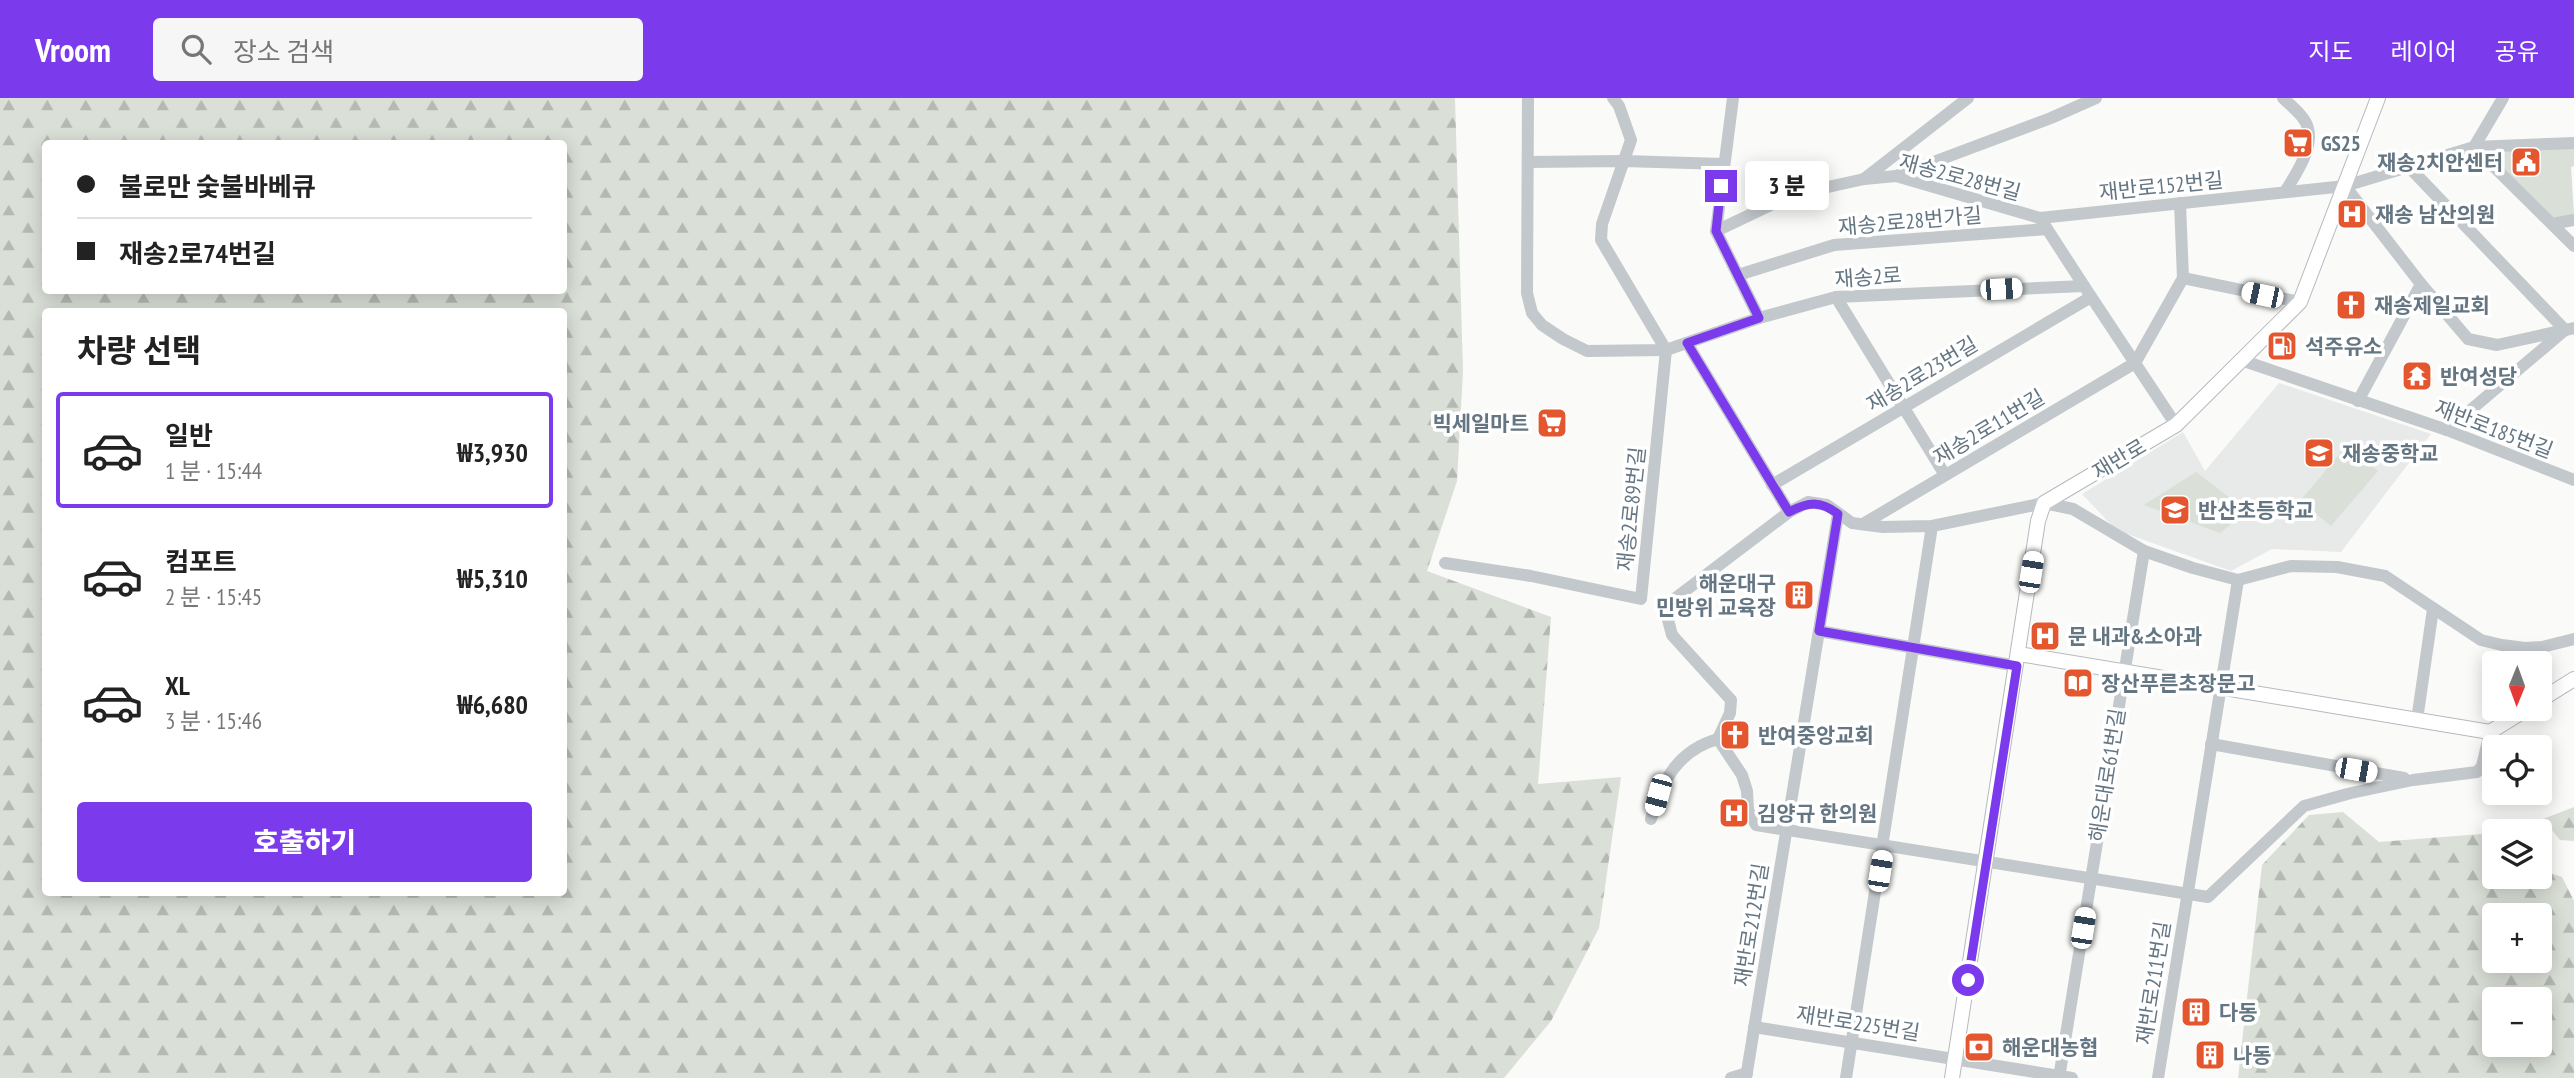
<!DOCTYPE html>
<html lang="ko">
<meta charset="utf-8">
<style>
body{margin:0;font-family:"PT Sans Narrow","Noto Sans KR",sans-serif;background:#f6f6f6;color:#222;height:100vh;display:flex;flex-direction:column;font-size:26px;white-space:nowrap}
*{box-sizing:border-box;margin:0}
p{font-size:23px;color:#767676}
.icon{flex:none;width:38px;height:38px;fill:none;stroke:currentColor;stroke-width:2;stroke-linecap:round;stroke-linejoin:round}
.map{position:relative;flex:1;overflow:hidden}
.details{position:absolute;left:42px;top:210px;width:525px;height:588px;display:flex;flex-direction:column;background:#fff;border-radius:7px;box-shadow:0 4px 18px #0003}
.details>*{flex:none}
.top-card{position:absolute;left:42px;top:42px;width:525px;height:154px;border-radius:7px;box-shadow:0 4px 18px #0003;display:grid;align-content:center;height:154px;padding:0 35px;background:#fff}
.needle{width:46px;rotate:181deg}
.buttons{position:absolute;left:2482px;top:553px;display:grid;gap:14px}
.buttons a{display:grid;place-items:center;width:70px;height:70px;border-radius:7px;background:#fff;box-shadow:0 4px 18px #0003;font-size:35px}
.end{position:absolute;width:32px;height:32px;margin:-16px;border:9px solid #7c3aed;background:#fff;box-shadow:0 0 0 4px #fff}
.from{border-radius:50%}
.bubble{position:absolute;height:49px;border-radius:7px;background:#fff;box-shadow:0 4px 18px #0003;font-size:23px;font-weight:800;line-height:49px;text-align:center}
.car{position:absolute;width:21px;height:42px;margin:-21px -10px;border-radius:9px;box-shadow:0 0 5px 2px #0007;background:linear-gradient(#fff 24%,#345 0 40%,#fff 0 76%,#345 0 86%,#fff 0)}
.top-card b{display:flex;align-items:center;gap:24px;height:66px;font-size:26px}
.top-card b+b{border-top:2px solid #e0e0e0}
.top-card i{width:18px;height:18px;background:#222}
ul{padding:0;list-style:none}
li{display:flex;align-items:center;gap:21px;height:116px;margin:0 14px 10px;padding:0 21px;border:4px solid transparent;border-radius:7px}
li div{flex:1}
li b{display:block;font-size:26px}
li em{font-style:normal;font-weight:800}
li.selected{border-color:#7c3aed}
li>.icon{width:63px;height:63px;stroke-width:1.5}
h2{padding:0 35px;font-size:32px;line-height:84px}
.cta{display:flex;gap:14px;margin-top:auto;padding:14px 35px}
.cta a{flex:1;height:80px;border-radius:7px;background:#7c3aed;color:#fff;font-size:28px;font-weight:800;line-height:80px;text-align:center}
header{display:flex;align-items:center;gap:42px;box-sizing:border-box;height:98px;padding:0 35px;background:#7c3aed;color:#fff}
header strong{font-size:33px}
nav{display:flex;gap:38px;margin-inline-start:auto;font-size:24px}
.search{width:490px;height:63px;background:#f6f6f6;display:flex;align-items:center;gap:18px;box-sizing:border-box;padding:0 24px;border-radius:7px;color:#767676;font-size:26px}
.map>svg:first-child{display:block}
.built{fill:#e8e9e9}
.green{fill:#dadfd7}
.forest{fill:url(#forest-firs);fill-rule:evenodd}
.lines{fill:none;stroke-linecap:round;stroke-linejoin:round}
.major-casing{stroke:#b5babe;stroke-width:16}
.minor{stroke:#c3c8cc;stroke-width:12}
.major{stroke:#fff;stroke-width:14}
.route{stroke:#7c3aed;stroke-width:9}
.labels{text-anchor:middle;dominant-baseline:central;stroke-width:7;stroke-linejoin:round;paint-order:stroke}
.poi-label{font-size:21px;font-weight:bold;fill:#657683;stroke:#fff;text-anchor:start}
.street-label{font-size:21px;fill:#657683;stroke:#fff}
</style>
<header>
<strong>Vroom</strong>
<div class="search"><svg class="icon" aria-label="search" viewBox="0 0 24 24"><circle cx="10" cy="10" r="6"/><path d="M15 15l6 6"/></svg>장소 검색</div>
<nav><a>지도</a><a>레이어</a><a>공유</a></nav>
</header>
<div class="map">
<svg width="2574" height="980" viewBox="0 0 2574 980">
<defs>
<pattern id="forest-firs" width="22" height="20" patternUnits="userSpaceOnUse" patternTransform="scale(1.75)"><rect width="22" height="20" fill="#dadfd7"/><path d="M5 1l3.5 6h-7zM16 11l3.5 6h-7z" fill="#b4b9b4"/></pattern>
</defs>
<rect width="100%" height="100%" fill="#fafaf8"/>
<polygon class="built" points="2279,285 2431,336 2341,454 2272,451 2231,473 2116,432 2082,396 2183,334 2205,373"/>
<g class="green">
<polygon points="2574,49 2574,68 2571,69 2574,117 2554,122 2484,53"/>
<polygon points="2347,347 2378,373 2331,428 2300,403"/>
<polygon points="2196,374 2247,413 2220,435 2144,407"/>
</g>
<g class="forest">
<path d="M0,0H1455L1463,273L1457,383L1427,473L1551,519L1538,686L1621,679L1599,830L1551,923L1504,980H0ZM46,46H564V192H46ZM46,214H564V794H46Z"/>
<polygon points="2574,709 2574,743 2560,742 2543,721"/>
<path d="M2343,714L2379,744L2481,736L2494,748V779H2539V771L2562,779L2574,803V980H2238L2262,767L2309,717ZM2494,817H2539V863H2494ZM2494,901H2539V947H2494Z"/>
</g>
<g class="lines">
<g class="major-casing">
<g id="major">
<polyline points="2019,556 2490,634 2527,611"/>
<polyline points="2539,603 2574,581"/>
<polyline points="1952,980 2038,423 2044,405 2176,327 2300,204 2378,0"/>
</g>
</g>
<g class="minor">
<polyline points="1528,0 1527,195 1532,215 1542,227 1563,241 1587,253 1666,252 1759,220 1836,199 2084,188 2176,327"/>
<polyline points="1733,0 1716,133 1759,220"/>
<path d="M2283,0C2290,7 2302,16 2306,25C2317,47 2295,77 2285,94"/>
<polyline points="2503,0 2474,49 2574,148"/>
<polyline points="1528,64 1624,63 1723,66"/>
<polyline points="2408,68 2565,232 2447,332"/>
<polyline points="1896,78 2051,20 2096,0"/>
<polyline points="1864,81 1968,0"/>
<polyline points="2345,88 2421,186 2468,241 2497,247 2574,230"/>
<polyline points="2040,120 2345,88 2474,49 2574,45"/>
<polyline points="2552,126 2574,122"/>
<polyline points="1716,133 1792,97 1864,81 1896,78 2040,120 2084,188"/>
<polyline points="1738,177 1834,147 2047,131"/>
<polyline points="2183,180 2300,204"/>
<polyline points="1836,199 1945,377"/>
<polyline points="1687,245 1789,414"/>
<polyline points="2241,262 2447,332 2574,382"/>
<polyline points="2358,303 2421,186"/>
<polyline points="1772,387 2091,199"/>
<polyline points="1863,426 2135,265 2183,180 2180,105"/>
<polyline points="1445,465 1531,478 1641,501 1666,252 1601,142 1602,126 1631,42 1619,8 1613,0"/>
<polyline points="1819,533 2017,568"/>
<polyline points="2417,622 2433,511"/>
<polyline points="2490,634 2482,668 2477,674 2413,682 2351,695 2304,708 2208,799 1756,727 1748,712 1747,693 1742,677 1718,641 1730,615 1731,602 1672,537 1667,518 1673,502 1789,414 1808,404 1827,407 1852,425 1883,429 1932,428 2044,405 2073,411 2144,453 2193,470 2238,482 2291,468 2337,469 2385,478 2481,542 2502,547 2525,550 2542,549 2574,541"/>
<polyline points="2211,646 2404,680"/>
<path d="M1651,721C1661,684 1678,652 1718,641"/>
<polyline points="1754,929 2072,980"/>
<polyline points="1731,980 1747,975"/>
<polyline points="1746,980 1838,416"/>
<polyline points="1846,980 1932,428"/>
<polyline points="2059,980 2144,453"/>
<polyline points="2158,980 2238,482"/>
</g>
<use href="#major" class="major"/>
</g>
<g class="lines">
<path class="route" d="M1721,88L1716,133L1759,220L1687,245L1789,414C1808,404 1820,402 1838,416L1819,533L2017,568L1968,882"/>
</g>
<defs>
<g id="supermarket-square" transform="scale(1.575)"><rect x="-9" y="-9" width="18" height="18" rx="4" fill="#e4572e" stroke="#fff"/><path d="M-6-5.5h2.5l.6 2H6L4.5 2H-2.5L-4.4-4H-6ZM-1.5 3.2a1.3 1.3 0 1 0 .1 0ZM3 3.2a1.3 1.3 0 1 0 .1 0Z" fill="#fff"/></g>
<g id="civic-square" transform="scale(1.575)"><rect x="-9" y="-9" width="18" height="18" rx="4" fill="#e4572e" stroke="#fff"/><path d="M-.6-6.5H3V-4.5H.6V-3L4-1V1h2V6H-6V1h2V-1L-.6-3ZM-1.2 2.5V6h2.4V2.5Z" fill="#fff"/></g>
<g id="hospital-square" transform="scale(1.575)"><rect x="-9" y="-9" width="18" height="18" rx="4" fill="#e4572e" stroke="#fff"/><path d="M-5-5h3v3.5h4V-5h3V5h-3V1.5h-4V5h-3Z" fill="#fff"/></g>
<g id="church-square" transform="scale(1.575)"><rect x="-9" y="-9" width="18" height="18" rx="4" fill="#e4572e" stroke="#fff"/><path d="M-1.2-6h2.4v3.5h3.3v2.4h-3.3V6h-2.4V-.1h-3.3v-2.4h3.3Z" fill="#fff"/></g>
<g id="fuel-square" transform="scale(1.575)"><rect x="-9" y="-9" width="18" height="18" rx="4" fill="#e4572e" stroke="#fff"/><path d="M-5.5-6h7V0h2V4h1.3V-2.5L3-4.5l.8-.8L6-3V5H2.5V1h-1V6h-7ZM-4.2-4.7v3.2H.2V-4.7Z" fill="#fff"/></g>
<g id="temple-square" transform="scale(1.575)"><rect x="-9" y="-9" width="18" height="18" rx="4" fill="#e4572e" stroke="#fff"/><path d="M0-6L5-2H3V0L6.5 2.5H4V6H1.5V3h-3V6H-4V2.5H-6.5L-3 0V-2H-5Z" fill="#fff"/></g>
<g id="school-square" transform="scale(1.575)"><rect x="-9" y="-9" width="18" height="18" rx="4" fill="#e4572e" stroke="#fff"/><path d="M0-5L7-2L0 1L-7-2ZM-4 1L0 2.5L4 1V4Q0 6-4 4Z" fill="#fff"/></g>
<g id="building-square" transform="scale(1.575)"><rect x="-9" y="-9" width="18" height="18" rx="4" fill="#e4572e" stroke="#fff"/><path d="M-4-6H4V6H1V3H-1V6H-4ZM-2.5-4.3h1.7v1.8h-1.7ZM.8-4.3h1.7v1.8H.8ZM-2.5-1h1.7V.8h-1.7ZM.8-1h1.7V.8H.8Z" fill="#fff"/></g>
<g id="library-square" transform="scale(1.575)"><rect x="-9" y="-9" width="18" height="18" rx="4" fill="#e4572e" stroke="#fff"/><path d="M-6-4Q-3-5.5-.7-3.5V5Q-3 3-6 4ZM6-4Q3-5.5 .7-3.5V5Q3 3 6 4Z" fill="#fff"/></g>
<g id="bank-square" transform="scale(1.575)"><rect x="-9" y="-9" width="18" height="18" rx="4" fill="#e4572e" stroke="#fff"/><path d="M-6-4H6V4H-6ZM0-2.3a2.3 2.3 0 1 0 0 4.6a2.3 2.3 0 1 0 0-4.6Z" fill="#fff"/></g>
</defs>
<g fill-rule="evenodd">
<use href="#supermarket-square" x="2298" y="45"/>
<use href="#civic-square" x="2526" y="64"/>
<use href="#hospital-square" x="2352" y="116"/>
<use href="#church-square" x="2351" y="207"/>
<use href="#fuel-square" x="2282" y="248"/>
<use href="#temple-square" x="2417" y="278"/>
<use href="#supermarket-square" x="1552" y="325"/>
<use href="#school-square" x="2319" y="355"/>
<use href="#school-square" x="2175" y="412"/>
<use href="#building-square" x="1799" y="497"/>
<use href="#hospital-square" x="2045" y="538"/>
<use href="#library-square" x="2078" y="585"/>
<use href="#church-square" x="1735" y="637"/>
<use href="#hospital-square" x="1734" y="715"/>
<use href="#building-square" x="2196" y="914"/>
<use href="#bank-square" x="1979" y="949"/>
<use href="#building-square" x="2210" y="957"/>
</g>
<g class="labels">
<g class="poi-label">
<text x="2321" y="45">GS25</text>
<text x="2503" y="64" text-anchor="end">재송2치안센터</text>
<text x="2375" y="116">재송 남산의원</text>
<text x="2374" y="207">재송제일교회</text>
<text x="2305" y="248">석주유소</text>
<text x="2440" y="278">반여성당</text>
<text x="1529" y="325" text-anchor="end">빅세일마트</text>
<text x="2342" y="355">재송중학교</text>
<text x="2198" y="412">반산초등학교</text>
<text x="1776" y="485" text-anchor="end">해운대구<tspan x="1776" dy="24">민방위 교육장</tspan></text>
<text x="2068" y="538">문 내과&amp;소아과</text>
<text x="2101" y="585">장산푸른초장문고</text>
<text x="1758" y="637">반여중앙교회</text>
<text x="1757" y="715">김양규 한의원</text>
<text x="2219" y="914">다동</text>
<text x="2002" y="949">해운대농협</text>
<text x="2233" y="957">나동</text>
</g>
<g class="street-label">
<text transform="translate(1960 79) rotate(15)">재송2로28번길</text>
<text transform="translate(2161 88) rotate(-6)">재반로152번길</text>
<text transform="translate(1910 123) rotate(-5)">재송2로28번가길</text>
<text transform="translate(1868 179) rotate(-4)">재송2로</text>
<text transform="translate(1922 276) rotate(-31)">재송2로23번길</text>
<text transform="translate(1989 329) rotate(-31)">재송2로11번길</text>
<text transform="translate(2494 331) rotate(21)">재반로185번길</text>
<text transform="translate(2119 361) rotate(-31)">재반로</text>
<text transform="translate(1631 411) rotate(-84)">재송2로89번길</text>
<text transform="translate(2107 677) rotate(-81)">해운대로61번길</text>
<text transform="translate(1751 827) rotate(-81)">재반로212번길</text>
<text transform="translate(2153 885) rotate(-81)">재반로211번길</text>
<text transform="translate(1858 925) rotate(9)">재반로225번길</text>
</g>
</g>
</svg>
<div class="buttons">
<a><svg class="needle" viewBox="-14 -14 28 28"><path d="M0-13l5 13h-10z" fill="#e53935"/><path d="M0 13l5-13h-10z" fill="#767676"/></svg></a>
<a><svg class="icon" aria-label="locate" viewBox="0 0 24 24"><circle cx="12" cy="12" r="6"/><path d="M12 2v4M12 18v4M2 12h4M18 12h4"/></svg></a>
<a><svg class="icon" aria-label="layers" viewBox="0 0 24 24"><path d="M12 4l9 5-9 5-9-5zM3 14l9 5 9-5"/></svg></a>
<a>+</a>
<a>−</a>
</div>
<i class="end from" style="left:1968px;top:882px"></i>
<i class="end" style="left:1721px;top:88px"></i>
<div class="bubble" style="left:1745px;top:63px;width:84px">3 분</div>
<i class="car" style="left:2001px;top:191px;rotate:87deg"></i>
<i class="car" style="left:2262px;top:197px;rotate:282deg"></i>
<i class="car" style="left:2031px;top:474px;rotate:9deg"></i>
<i class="car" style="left:2356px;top:672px;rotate:100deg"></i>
<i class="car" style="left:1658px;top:697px;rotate:195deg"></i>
<i class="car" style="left:1880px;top:773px;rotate:9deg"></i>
<i class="car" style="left:2083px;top:830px;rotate:9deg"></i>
<div class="top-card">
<b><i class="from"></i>불로만 숯불바베큐</b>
<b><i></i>재송2로74번길</b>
</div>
<section class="details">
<h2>차량 선택</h2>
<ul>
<li class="selected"><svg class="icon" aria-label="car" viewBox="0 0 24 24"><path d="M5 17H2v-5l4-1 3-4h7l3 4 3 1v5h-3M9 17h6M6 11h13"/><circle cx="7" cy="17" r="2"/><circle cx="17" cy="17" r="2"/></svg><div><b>일반</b><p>1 분 · 15:44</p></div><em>₩3,930</em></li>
<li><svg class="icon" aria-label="car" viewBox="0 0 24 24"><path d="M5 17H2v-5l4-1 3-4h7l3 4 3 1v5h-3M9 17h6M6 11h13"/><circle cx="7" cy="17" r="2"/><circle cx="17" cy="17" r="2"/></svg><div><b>컴포트</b><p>2 분 · 15:45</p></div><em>₩5,310</em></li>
<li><svg class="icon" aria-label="car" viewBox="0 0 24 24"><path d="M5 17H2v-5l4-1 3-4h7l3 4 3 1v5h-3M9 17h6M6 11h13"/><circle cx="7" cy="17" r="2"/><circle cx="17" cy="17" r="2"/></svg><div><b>XL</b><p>3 분 · 15:46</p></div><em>₩6,680</em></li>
</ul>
<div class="cta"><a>호출하기</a></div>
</section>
</div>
